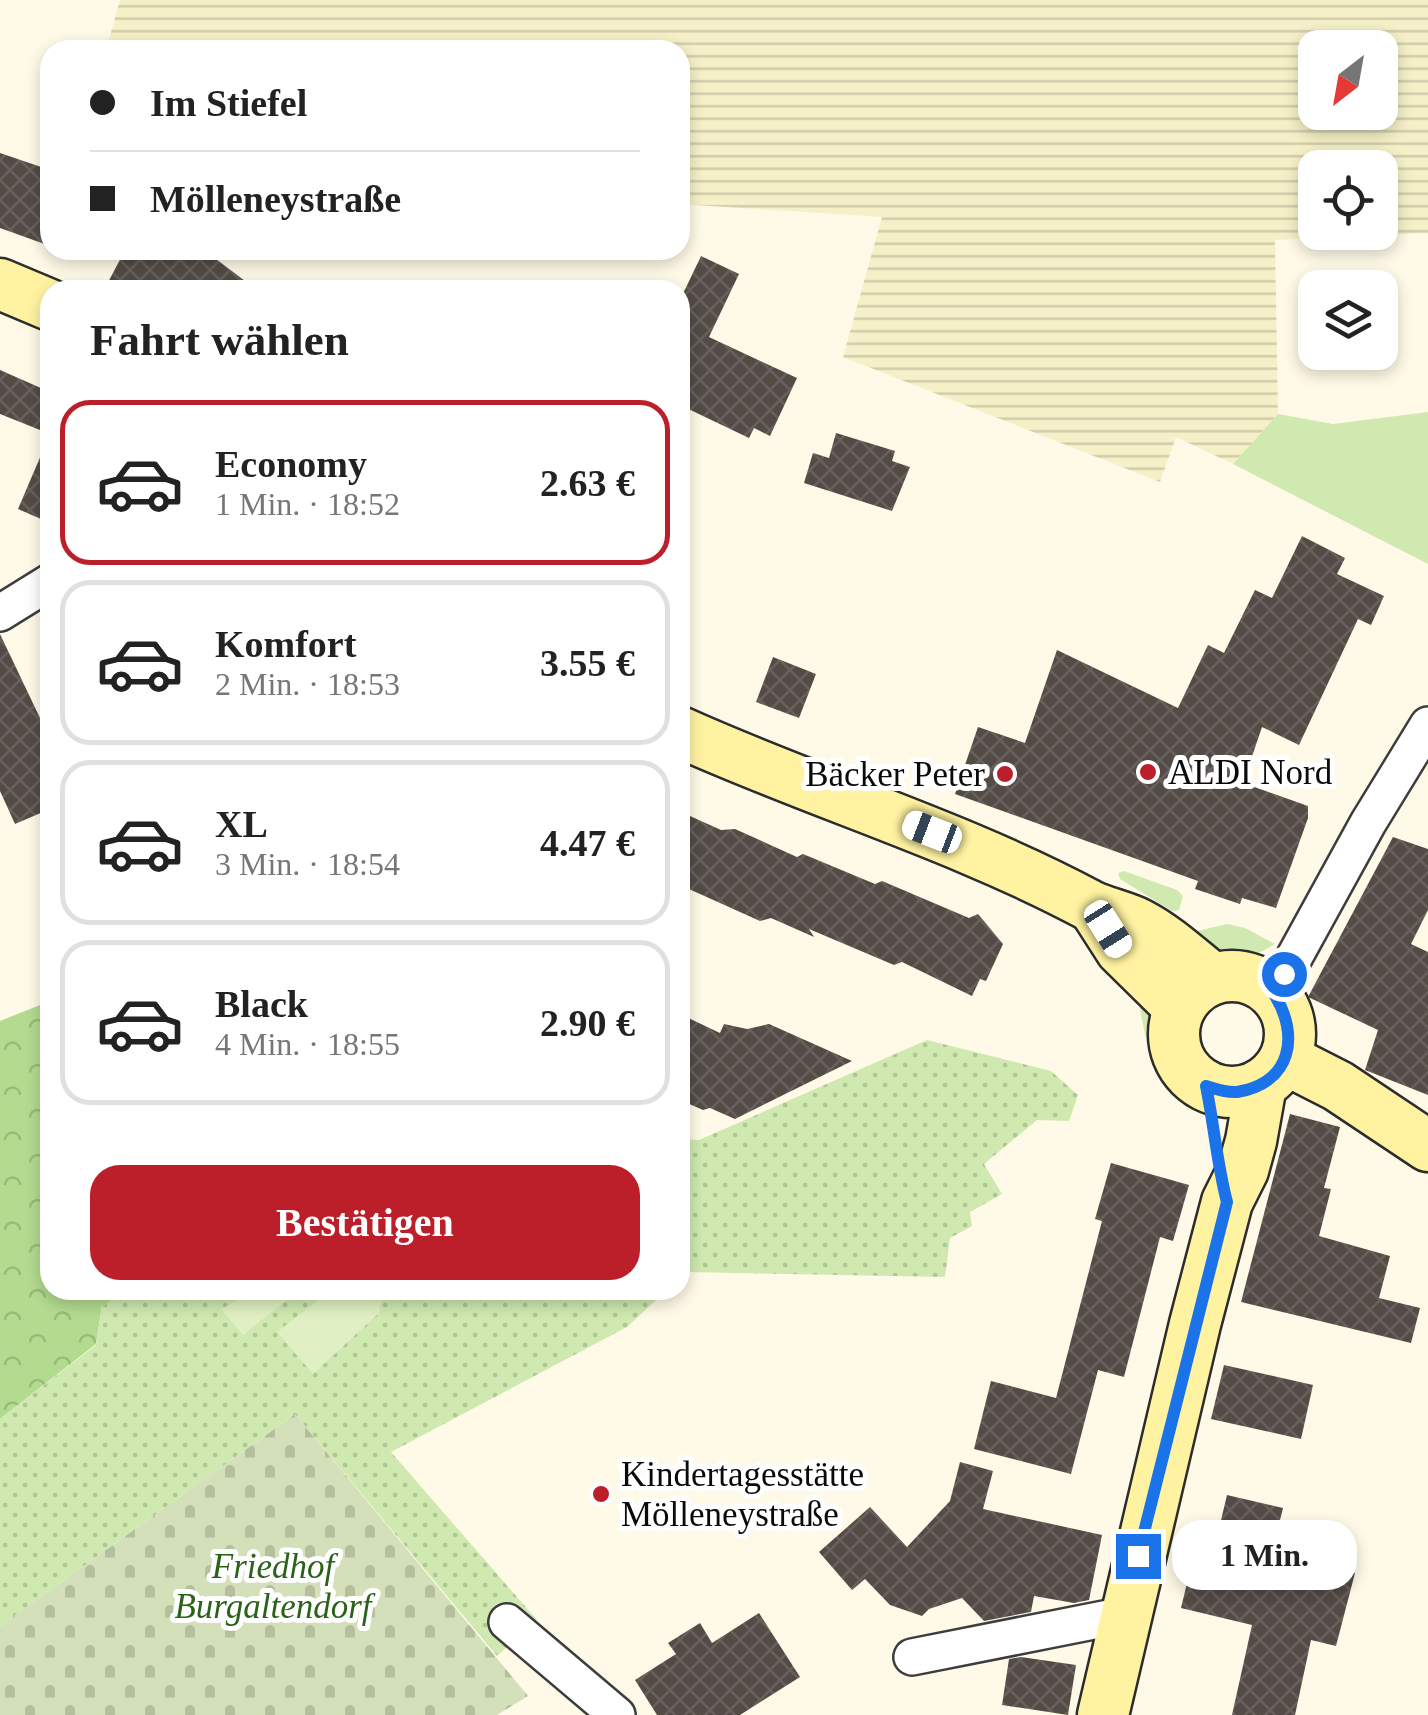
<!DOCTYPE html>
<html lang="de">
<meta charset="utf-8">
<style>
body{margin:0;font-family:Georgia,serif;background:#f6f6f6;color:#222;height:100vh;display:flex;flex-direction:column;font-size:38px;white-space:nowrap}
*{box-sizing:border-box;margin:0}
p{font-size:32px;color:#767676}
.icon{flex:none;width:55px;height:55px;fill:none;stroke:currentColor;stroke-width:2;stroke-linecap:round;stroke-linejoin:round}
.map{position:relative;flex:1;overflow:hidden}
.panel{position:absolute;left:40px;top:280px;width:650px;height:1020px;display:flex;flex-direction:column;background:#fff;border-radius:30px;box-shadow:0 5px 15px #0003}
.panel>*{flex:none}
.hud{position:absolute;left:40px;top:40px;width:650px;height:220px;border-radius:30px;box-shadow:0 5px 15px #0003;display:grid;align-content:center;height:220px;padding:0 50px;background:#fff}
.needle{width:65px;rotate:211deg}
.buttons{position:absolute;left:1298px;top:30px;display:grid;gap:20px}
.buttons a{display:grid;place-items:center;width:100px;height:100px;border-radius:20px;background:#fff;box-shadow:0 5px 15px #0003;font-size:50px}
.end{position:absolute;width:45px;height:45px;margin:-22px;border:12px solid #1a73e8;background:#fff;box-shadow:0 0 0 5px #fff}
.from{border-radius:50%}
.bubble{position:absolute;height:70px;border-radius:30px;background:#fff;box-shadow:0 5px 15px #0003;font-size:32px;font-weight:800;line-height:70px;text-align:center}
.car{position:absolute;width:30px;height:60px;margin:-30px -15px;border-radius:12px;box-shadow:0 0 8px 2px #0007;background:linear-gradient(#fff 24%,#345 0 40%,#fff 0 76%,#345 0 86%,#fff 0)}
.hud b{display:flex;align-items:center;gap:35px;height:95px;font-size:38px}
.hud b+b{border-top:2px solid #e0e0e0}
.hud i{width:25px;height:25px;background:#222}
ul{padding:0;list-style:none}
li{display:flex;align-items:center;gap:30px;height:165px;margin:0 20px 15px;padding:0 30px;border:5px solid #e0e0e0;border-radius:30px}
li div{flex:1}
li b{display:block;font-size:38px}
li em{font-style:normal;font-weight:800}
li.selected{border-color:#bd1f2a}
li>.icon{width:90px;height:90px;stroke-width:1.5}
h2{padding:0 50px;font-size:45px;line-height:120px}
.cta{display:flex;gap:20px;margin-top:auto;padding:20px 50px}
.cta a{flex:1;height:115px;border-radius:30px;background:#bd1f2a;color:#fff;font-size:40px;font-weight:800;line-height:115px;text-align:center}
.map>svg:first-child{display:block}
.farmland{fill:url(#farmland-rules);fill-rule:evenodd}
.grass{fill:#cfe9b0}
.forest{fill:url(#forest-crowns)}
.cemetery{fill:url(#cemetery-stones)}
.park{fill:url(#park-dots)}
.pitch{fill:#e1f0c2}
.building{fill:url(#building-cross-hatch)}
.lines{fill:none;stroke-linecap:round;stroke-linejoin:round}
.minor-casing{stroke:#3d3d3d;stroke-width:40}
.secondary-casing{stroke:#2c2c2c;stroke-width:55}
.minor{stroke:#fff;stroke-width:35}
.secondary{stroke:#fff3a2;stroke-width:50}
.route{stroke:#1a73e8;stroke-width:12}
.poi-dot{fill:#bd1f2a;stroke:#fff;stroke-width:4}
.labels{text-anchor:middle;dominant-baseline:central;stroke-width:10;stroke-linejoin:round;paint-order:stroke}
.poi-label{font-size:35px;fill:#0a0a0a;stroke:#fff;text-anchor:start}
.park-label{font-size:35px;font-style:italic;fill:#2a621a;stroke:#fff}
</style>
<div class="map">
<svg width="1428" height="1715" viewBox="0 0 1428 1715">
<defs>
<pattern id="farmland-rules" width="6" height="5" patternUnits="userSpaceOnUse" patternTransform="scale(2.5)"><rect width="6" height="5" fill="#f5f0c7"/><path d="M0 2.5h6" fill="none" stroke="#d1ccaa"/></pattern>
<pattern id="forest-crowns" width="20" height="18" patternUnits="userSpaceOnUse" patternTransform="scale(2.5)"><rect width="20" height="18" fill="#b3db8f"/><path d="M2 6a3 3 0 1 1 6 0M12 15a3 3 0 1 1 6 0" fill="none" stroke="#99bb7a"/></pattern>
<pattern id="cemetery-stones" width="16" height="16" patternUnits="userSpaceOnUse" patternTransform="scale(2.5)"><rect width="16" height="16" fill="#d4e0b9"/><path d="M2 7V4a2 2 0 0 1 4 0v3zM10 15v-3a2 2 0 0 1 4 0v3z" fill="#b5bf9e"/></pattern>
<pattern id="park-dots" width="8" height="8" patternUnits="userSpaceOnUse" patternTransform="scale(2.5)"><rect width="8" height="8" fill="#cfe9b0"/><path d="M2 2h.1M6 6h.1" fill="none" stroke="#b0c696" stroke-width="1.8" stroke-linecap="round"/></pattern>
<pattern id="building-cross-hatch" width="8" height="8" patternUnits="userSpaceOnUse" patternTransform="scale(2.5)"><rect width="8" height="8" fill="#534b46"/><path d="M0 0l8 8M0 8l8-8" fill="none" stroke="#67605c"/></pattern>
</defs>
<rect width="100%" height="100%" fill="#fffae7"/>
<path class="farmland" d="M120,0H1428V233L1275,240L1278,414L1233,464L1176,437L1160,482L843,357L882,217L680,204V50H106ZM1315,48H1380V112H1315ZM1315,168H1380V232H1315Z"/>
<g class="grass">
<polygon points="1428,412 1428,564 1233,464 1278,414 1333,424"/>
<polygon points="1124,871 1177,890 1183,896 1179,910 1172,911 1120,879 1118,873"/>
<polygon points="1227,924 1245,928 1275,944 1252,957 1225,959 1193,932"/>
<path d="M1138,999L1157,1019L1159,1047L1166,1067L1198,1108C1151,1088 1147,1043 1138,999Z"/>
</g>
<polygon class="forest" points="50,1001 50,1290 130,1290 102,1306 96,1344 0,1419 0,1021"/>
<polygon class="cemetery" points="295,1414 528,1696 497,1715 0,1715 0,1626"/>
<g class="park">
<polygon points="927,1040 1051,1071 1078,1095 1069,1121 1037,1120 984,1164 1002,1194 970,1212 972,1226 950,1238 945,1277 688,1272 680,1278 680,1139 699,1140"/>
<polygon points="130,1290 667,1290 627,1327 391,1452 537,1620 497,1656 295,1414 0,1626 0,1419 96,1345 102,1306"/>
</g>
<g class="pitch">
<polygon points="258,1290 299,1290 243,1335 221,1309"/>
<polygon points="331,1290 384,1290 379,1313 313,1374 277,1332"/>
</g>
<g class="building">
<polygon points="0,153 50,170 50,246 0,228"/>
<polygon points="125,250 204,250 257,290 104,290"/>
<polygon points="701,256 739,274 709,337 797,378 770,436 754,428 749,438 680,405 680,300"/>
<polygon points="0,370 50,392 50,523 18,509 50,434 0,414"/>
<polygon points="836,433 895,451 892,461 910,467 892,511 804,483 813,453 829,458"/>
<polygon points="1302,536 1345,558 1337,574 1384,596 1371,625 1358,619 1299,745 1262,727 1243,783 1308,806 1308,818 1276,908 1242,898 1240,904 1195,889 1198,881 955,794 978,727 1025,743 1057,650 1178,708 1208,645 1224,653 1255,590 1272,598"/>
<polygon points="0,634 50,739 50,809 15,824 0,791"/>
<polygon points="773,657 816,674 799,718 756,702"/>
<polygon points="690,816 721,830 735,829 797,857 803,854 875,884 882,881 969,918 978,914 1003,944 986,981 980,979 972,996 902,962 894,965 809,929 814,937 771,918 760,921 680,885 680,839"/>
<polygon points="1393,837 1428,849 1428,910 1411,944 1428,952 1428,1095 1365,1070 1378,1030 1308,997"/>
<polygon points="680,1014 720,1033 724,1024 747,1029 769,1024 852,1061 735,1119 710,1108 703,1110 680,1100"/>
<polygon points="1290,1114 1340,1127 1324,1188 1331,1189 1319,1236 1390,1256 1379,1298 1420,1308 1411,1343 1241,1302"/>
<polygon points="1111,1163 1189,1185 1173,1241 1160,1237 1124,1377 1098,1370 1071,1474 974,1449 991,1381 1056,1398 1102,1221 1095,1219"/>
<polygon points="1224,1365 1313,1385 1301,1439 1211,1419"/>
<polygon points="960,1462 993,1471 983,1509 1102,1535 1089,1600 1074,1603 1034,1596 1031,1612 984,1621 962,1598 929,1609 922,1616 890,1605 865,1579 852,1590 819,1552 870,1507 907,1547 950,1501"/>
<polygon points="1227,1495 1283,1508 1272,1552 1355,1573 1336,1646 1311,1640 1295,1715 1232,1715 1252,1625 1181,1608 1194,1554 1212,1558"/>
<polygon points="759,1613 800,1677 740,1715 657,1715 635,1680 676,1654 668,1643 700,1623 712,1643"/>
<polygon points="1021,1657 1076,1665 1068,1715 1002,1705 1009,1659"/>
</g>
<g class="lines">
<g class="minor-casing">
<g id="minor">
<polyline points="0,613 50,582"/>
<polyline points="1274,994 1368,823 1428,725"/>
<polyline points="507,1622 617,1715"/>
<polyline points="912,1657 1124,1615"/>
</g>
</g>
<g class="secondary-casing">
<g id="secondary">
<polyline points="0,284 50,305"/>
<path d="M680,732C815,793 958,835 1089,905C1105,913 1123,916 1139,924C1166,938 1189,960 1213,979"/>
<polyline points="1094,908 1121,950 1180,1008"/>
<circle cx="1232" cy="1034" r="58"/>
<polyline points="1285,1059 1338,1086 1428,1146"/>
<polyline points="1103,1715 1195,1324 1227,1202 1243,1170 1251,1141 1261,1085"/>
</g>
</g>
<use href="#minor" class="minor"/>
<use href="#secondary" class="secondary"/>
</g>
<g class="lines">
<path class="route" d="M1138,1556L1227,1202C1217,1164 1214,1125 1206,1086C1216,1089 1227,1093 1237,1092C1292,1083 1300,1035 1274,994L1284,974"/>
</g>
<g class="poi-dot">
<circle cx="1148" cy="772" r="10"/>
<circle cx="1005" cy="774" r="10"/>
<circle cx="601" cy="1494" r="10"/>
</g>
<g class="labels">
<g class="poi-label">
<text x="1168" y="772">ALDI Nord</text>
<text x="985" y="774" text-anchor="end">Bäcker Peter</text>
<text x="621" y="1474">Kindertagesstätte<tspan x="621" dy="40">Mölleneystraße</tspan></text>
</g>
<g class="park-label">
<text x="273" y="1566">Friedhof<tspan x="273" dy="40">Burgaltendorf</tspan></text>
</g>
</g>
</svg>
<div class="buttons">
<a><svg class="needle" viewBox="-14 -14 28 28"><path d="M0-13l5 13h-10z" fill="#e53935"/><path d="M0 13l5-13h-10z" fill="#767676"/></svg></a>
<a><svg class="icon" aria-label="locate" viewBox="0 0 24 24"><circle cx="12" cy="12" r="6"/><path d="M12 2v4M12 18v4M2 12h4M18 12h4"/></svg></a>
<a><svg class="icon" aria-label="layers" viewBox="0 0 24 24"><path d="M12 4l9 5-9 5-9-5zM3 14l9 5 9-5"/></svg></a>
</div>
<i class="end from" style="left:1284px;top:974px"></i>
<i class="end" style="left:1138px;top:1556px"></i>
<div class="bubble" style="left:1172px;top:1520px;width:185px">1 Min.</div>
<i class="car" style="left:932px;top:832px;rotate:291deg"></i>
<i class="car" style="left:1108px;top:929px;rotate:148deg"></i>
<div class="hud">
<b><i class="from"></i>Im Stiefel</b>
<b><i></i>Mölleneystraße</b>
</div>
<section class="panel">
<h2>Fahrt wählen</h2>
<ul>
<li class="selected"><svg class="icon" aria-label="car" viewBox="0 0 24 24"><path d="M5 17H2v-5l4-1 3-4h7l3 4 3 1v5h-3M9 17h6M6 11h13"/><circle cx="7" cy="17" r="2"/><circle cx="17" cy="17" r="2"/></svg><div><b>Economy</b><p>1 Min. · 18:52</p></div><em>2.63 €</em></li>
<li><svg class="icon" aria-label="car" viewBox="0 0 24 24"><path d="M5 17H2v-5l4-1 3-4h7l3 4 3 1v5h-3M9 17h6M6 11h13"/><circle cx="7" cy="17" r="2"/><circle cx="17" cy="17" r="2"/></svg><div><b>Komfort</b><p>2 Min. · 18:53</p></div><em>3.55 €</em></li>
<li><svg class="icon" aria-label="car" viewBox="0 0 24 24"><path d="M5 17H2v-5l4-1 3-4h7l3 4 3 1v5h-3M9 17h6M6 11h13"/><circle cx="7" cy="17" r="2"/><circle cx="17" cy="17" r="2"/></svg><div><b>XL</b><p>3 Min. · 18:54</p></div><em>4.47 €</em></li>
<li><svg class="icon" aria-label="car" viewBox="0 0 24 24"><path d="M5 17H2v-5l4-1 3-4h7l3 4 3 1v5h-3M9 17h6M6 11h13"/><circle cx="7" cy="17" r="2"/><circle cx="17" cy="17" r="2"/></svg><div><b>Black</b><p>4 Min. · 18:55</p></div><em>2.90 €</em></li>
</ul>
<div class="cta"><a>Bestätigen</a></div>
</section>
</div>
